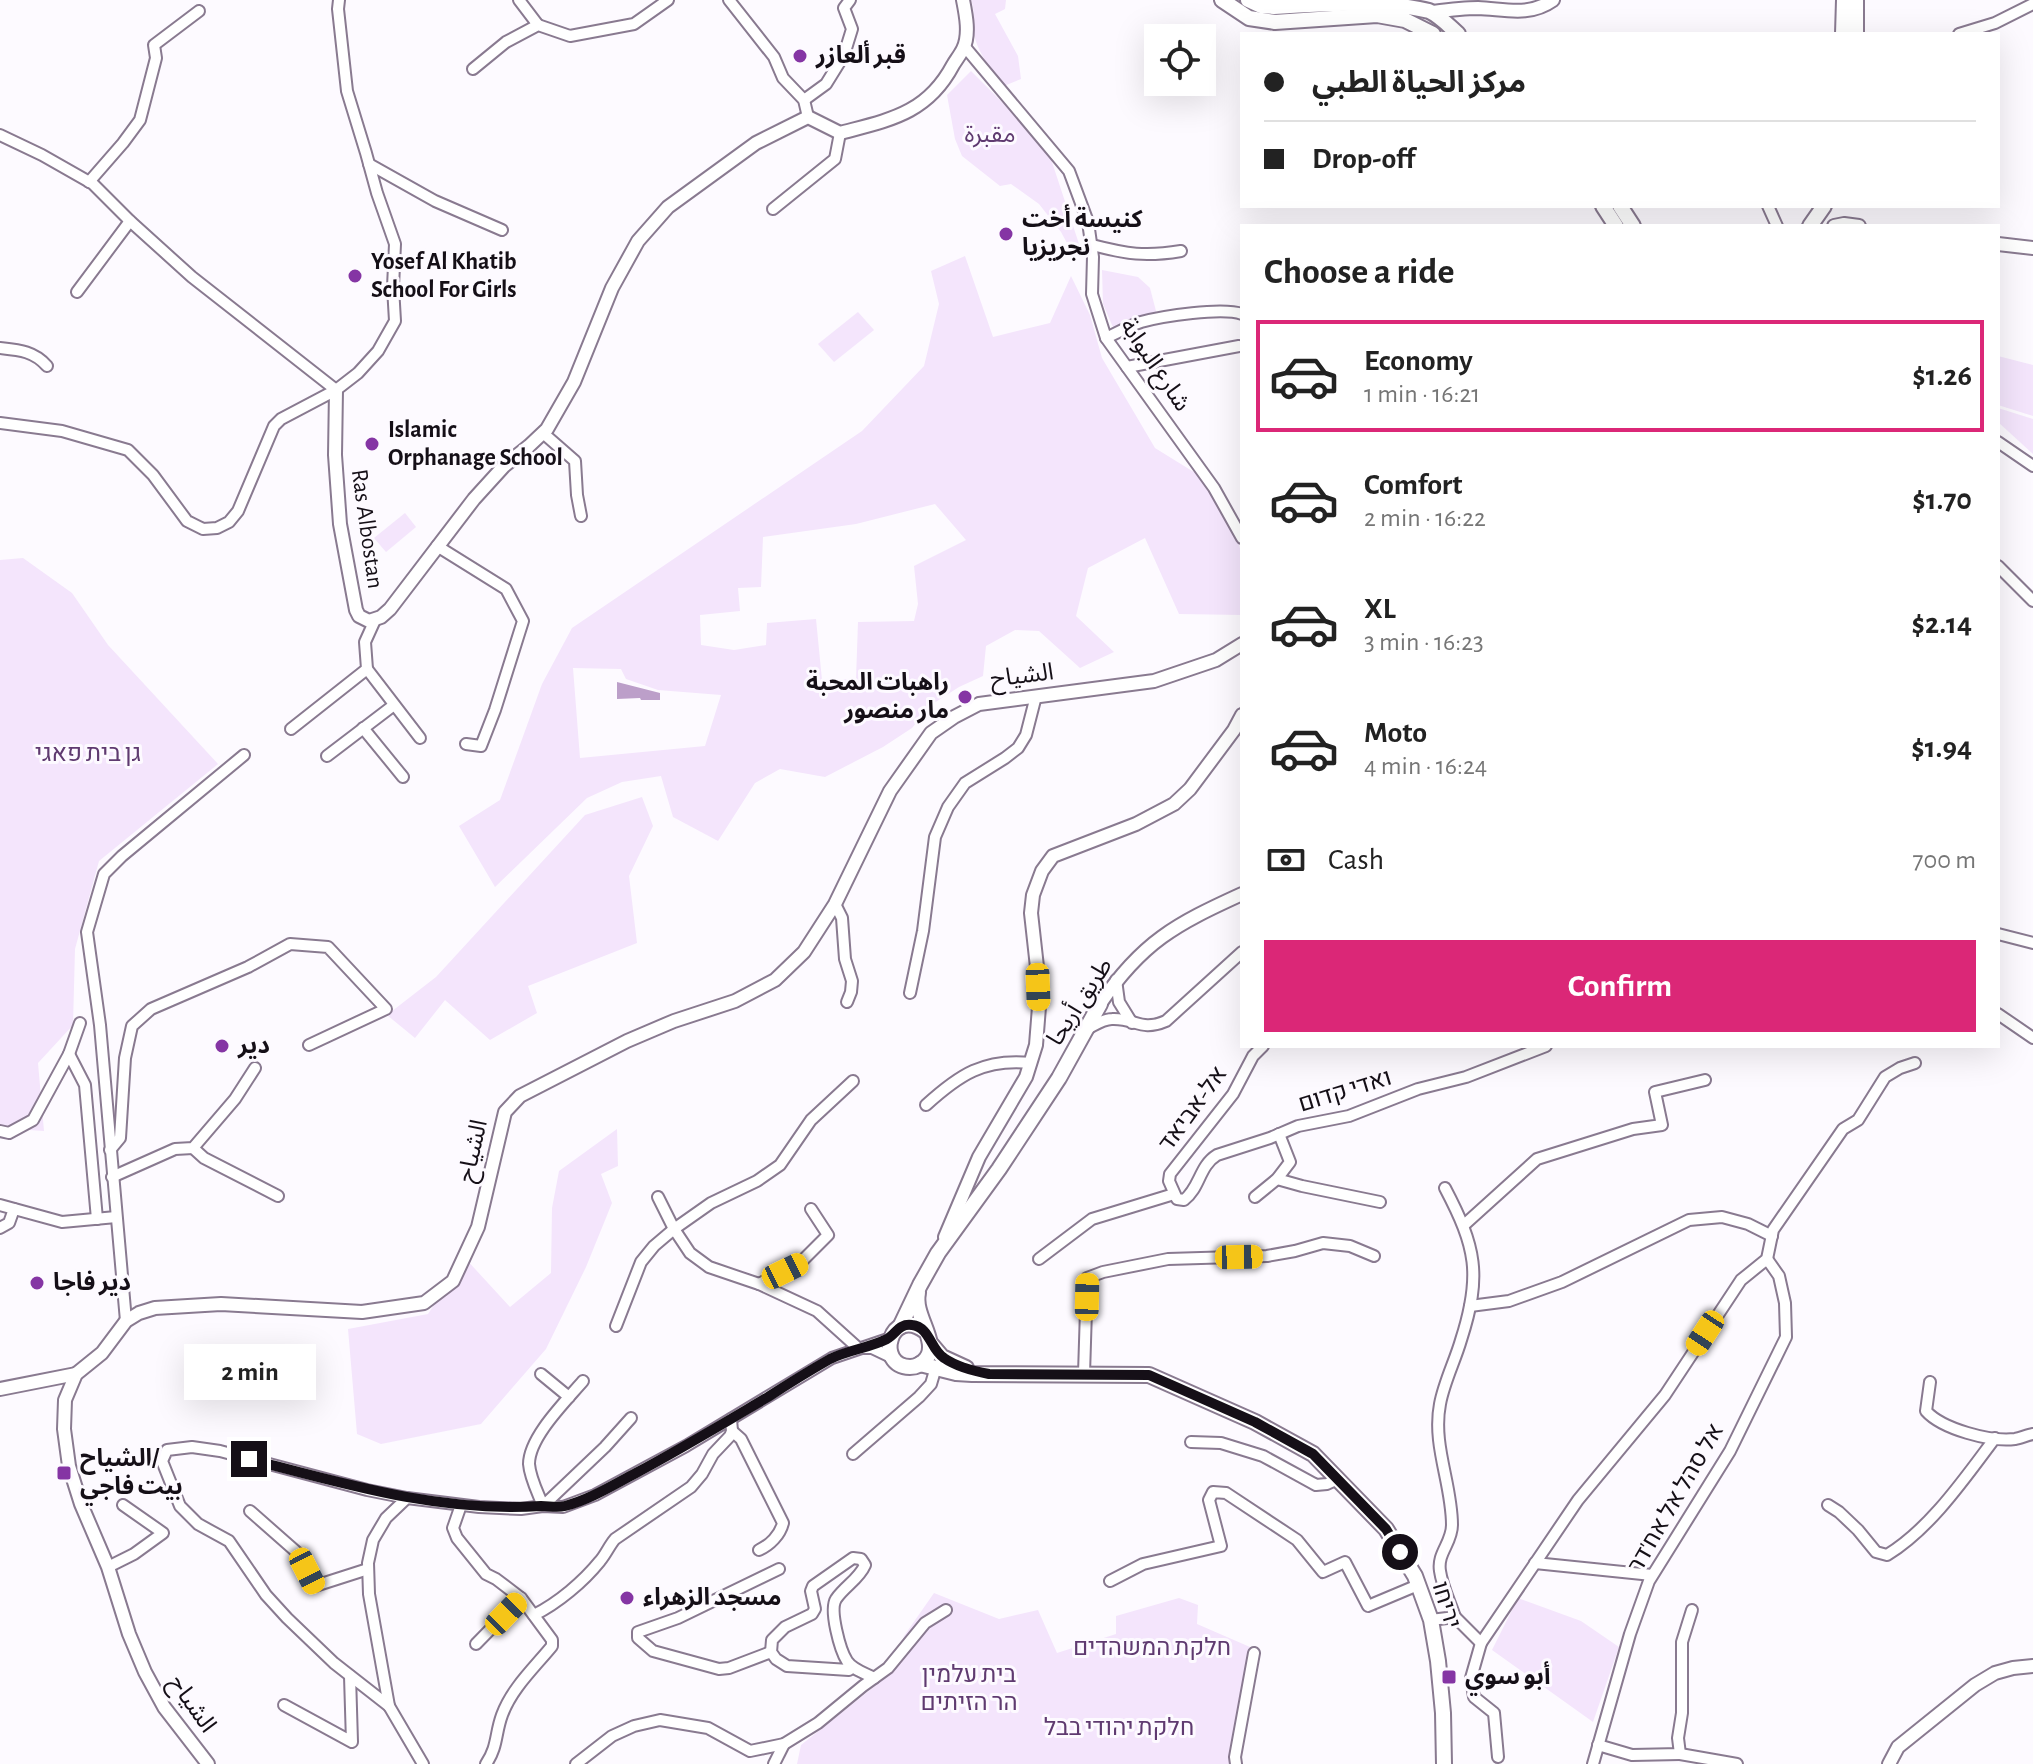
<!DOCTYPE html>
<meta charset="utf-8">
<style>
body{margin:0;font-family:"Alegreya Sans","Noto Sans Arabic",Heebo,sans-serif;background:#f6f6f6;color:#222;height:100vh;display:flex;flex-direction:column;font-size:30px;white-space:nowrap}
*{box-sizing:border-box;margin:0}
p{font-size:26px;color:#767676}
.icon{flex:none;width:44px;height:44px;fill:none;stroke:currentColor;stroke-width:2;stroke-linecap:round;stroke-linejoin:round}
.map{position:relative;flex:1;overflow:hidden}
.sheet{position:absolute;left:1240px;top:224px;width:760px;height:824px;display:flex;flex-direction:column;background:#fff;border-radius:0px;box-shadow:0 8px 32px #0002}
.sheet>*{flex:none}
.top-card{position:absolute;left:1240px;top:32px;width:760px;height:176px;border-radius:0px;box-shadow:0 8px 32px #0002;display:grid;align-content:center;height:176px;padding:0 24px;background:#fff}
.controls{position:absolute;left:1144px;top:24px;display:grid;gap:16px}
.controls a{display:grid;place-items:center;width:72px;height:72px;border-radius:0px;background:#fff;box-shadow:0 8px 32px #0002;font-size:40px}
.end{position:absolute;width:36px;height:36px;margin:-18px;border:10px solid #150f17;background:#fff;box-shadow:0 0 0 4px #fff}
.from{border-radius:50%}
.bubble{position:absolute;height:56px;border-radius:0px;background:#fff;box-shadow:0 8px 32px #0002;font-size:26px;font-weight:700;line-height:56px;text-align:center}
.car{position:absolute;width:24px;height:48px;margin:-24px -12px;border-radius:10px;box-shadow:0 0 6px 2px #0007;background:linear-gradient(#f5c518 24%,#345 0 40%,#f5c518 0 76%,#345 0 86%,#f5c518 0)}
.top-card b{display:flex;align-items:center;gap:28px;height:76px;font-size:30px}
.top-card b+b{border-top:2px solid #e0e0e0}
.top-card i{width:20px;height:20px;background:#222}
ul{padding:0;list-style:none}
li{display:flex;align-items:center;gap:24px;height:112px;margin:0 16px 12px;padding:0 8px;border:4px solid transparent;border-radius:0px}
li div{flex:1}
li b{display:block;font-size:30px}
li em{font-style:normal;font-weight:700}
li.selected{border-color:#db2777}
li>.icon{width:72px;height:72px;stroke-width:1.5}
h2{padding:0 24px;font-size:36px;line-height:96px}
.pay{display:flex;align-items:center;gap:20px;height:88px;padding:0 24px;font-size:30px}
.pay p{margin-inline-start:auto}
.action{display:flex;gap:16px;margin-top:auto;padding:16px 24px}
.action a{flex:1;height:92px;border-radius:0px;background:#db2777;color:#fff;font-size:32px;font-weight:700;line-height:92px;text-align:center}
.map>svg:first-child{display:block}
.green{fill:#f4e5fc;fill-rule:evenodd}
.water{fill:#bc9fc9}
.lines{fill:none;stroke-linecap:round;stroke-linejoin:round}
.minor-casing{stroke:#897a90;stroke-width:14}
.tertiary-casing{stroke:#897a90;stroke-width:16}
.secondary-casing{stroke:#897a90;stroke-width:18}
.minor{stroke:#fff;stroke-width:10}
.tertiary{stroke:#fff;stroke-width:12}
.secondary{stroke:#fff;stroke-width:14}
.route{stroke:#150f17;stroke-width:10}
.poi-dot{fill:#8535a4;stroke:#fdfaff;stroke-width:3}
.labels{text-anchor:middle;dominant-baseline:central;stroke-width:6;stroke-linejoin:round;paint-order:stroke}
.poi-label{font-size:24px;font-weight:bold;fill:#150f17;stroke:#fdfaff;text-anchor:start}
.park-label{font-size:24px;fill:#5f3a70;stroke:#fdfaff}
.street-label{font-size:24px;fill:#150f17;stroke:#fdfaff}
</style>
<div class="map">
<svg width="2033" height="1764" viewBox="0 0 2033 1764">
<rect width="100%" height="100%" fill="#fdfaff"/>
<g class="green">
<path d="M971,0H1006L1005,9L995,14L1018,56L1021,79L1004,86C991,70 973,47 973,25C973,14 975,12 971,0Z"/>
<polygon points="971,71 1034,134 1050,156 1083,256 1074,256 1061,232 1039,204 1011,184 1000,186 962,156 955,139 947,95"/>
<path d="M965,256L993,337L1050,323L1071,276L1090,315L1102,358L1155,448L1197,474L1223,512L1239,544L1242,558V615L1179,614L1145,538L1088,568L1076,616L1114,652L1080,668L1039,631L1015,630L986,646L983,676L959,687L931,705L912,728L883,747L825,777L780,769L755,783L718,841L673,817L661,776L622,782L587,798L495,887L459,826L500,800L542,684L572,628L862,431L924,366L939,304L931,271ZM935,504L966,540L914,566L918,604L914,621L858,622L856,679L822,680L816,619L767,623L766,645L734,650L701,645L700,615L740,611L738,588L761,587L763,537L856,524ZM573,668L621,669L626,679L658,690L721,695L705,746L580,758Z"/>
<polygon points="1102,270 1138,277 1150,288 1157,315 1115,332 1103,304"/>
<polygon points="858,312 874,330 834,362 818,344"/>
<polygon points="1998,356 2033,365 2033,416 1998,405"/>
<polygon points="1998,408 2033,419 2033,454 1998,422"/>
<polygon points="405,513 416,527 386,552 374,538"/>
<polygon points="23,558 72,593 108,645 218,764 99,861 75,949 73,1025 38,1063 44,1131 0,1128 0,560"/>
<polygon points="642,797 653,826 629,876 637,943 528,986 537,1013 490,1040 445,1000 415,1038 387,1015 436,977 585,815"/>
<polygon points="617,1129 618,1166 601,1174 612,1203 586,1267 546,1349 481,1424 381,1444 357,1434 348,1329 428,1314 465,1258 510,1307 551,1273 552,1208 559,1171"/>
<polygon points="934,1593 999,1619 1038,1610 1057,1653 1116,1634 1116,1616 1179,1598 1198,1605 1197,1624 1250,1647 1229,1754 1231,1764 797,1764 801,1745 895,1670 904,1636"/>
<polygon points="1518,1598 1581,1621 1619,1647 1593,1722 1492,1650"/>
</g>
<polygon class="water" points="617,682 660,693 660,700 641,700 640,698 617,699"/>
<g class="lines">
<g class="minor-casing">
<g id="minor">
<polyline points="519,0 538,25"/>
<polyline points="729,0 774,57 783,78 804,100 808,117"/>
<polyline points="1959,34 1995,23 2033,4"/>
<polyline points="965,47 1069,171 1088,222 1093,257 1092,294 1106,338 1214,488 1242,538"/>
<polyline points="473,69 506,42 538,25 570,36 634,24 668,0"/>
<polyline points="804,100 826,84 844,55 852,29 844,8 850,0"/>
<polyline points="0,135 42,155 93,184 130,221 192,277 336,390"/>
<polyline points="369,164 435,201 502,230"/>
<polyline points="89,182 123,143 140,120 156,58 154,45 199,11"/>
<polyline points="1768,206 1777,226"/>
<polyline points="773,209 835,159 840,133"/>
<path d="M1092,245C1127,254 1145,257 1181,251"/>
<polyline points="77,292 130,221"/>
<path d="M1106,338C1117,333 1129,326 1141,322C1163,316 1222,307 1242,314"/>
<path d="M0,348C19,350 34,351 47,366"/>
<polyline points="1127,367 1239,346"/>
<polyline points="0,423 62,431 128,450 153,475 187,521 203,529 217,528 229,522 238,511 274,426 281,419 336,390 358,373 378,351 395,321 393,287 395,244 377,193 366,153 347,91 338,9 339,0"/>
<polyline points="543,433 575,461 577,495 581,516"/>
<polyline points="1998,442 2033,466"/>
<polyline points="437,546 506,589 523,621 495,710 481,746 466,744"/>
<polyline points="1998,566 2033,601"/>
<polyline points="367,669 420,738"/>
<polyline points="363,728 403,777"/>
<polyline points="291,729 367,669 365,642 375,620"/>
<polyline points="327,756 394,705"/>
<polyline points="835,904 842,918 845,959 852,981 851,992 847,1002"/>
<polyline points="1998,934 2033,943"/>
<polyline points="1116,980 1119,1002 1132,1023"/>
<polyline points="910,993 923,931 935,837 948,807 965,783 1005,758 1018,748 1026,735 1036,696"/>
<polyline points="1998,1014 2033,1038"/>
<path d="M1087,1029C1095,1025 1103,1019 1112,1019C1136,1018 1140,1032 1166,1021L1242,952"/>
<path d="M1263,1046L1253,1056L1233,1094L1170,1174L1169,1181L1177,1199L1184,1200C1200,1188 1199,1166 1217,1155L1270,1138L1298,1126L1349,1116L1418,1089L1466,1077L1546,1046"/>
<polyline points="69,1054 80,1023"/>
<path d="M926,1105C959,1075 984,1058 1031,1063"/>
<polyline points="0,1131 9,1133 33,1120 69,1054 85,1085 97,1219"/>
<polyline points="193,1148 204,1158 278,1196"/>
<polyline points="110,1150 120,1138 125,1058 132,1026 151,1009 248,967 290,944 328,947 386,1009 309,1045"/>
<polyline points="112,1177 175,1149 193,1148 235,1099 255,1068"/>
<polyline points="1277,1179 1302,1186 1380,1202"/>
<path d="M1445,1188C1476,1247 1482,1275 1461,1340C1455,1361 1444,1382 1440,1404C1432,1445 1452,1484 1452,1525C1452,1543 1437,1553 1440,1571C1442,1586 1450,1602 1455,1617"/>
<polyline points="658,1197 674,1229 690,1253 709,1267 759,1284 817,1311 858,1348 872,1348 893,1358"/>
<polyline points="1255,1197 1277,1179 1290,1162 1279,1134"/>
<polyline points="0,1205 62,1222 116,1217"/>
<polyline points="1464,1225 1537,1159 1633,1129 1662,1125 1655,1092 1705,1080"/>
<polyline points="0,1228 9,1223 14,1209"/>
<polyline points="1039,1259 1092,1219 1174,1194"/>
<polyline points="759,1284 800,1263 828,1235 811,1209"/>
<polyline points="1470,1306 1509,1301 1562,1282 1689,1220 1722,1217 1748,1224 1772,1236"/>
<polyline points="126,1321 100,1025 87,932 104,874 122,856 244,755"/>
<polyline points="616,1326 641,1262 654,1246 674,1229 711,1203 757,1181 780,1165 811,1120 853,1081"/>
<polyline points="541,1374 569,1397"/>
<polyline points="1084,1374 1087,1278 1103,1272 1168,1259 1267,1256 1295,1251 1323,1243 1350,1246 1374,1256"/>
<path d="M583,1381C566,1401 529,1437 529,1464C530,1478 538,1493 543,1506L605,1447L631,1418"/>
<path d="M1930,1382L1926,1411C1942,1429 1990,1442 2015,1439C2021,1438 2027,1435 2033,1434"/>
<path d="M732,1431L741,1439L783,1523C780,1535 770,1545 759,1550"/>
<polyline points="1191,1442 1221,1443 1263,1456 1316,1485 1327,1484 1338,1479"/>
<polyline points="853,1454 919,1397 931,1384 936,1367"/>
<polyline points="407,1498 386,1518 373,1540 368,1563 369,1594 389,1706 423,1764"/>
<path d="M461,1505L453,1528L457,1538L486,1574L496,1579L521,1598L552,1640V1646C534,1668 512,1688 502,1715C495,1734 498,1746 486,1764"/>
<path d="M1828,1505L1839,1512L1858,1530L1876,1552L1887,1555C1930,1529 1965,1478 1995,1438"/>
<polyline points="250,1511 300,1555 315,1586 368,1569"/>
<polyline points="1535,1563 1652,1575"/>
<polyline points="108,1567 134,1554 163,1533 123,1505"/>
<polyline points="1110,1581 1143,1564 1221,1546 1209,1500 1213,1492 1226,1493 1297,1540 1323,1572 1345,1562 1368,1606 1418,1585"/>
<path d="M534,1615C558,1603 583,1582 600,1561C606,1554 609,1546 615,1539L691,1487L702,1474L713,1454L730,1436L732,1431L731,1419"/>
<polyline points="1431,1620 1455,1617 1481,1643 1578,1500 1665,1395 1741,1280 1767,1259 1773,1230 1843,1129 1858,1120 1885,1077 1900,1068 1915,1063"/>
<polyline points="1481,1643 1471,1678 1474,1697 1494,1713 1498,1757"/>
<polyline points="476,1644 521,1598"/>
<polyline points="771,1652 729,1668 719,1669 653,1651 638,1638 638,1632 678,1618 779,1569"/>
<path d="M853,1667L849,1670L787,1666L776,1659L771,1652L772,1640L785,1627L812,1614L815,1609L811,1591L813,1586L853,1558L861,1559L865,1565C859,1579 845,1586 836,1599C829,1610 840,1650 847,1661C853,1670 865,1673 874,1678"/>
<polyline points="284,1705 352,1742 350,1676"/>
<polyline points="389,1706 334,1663 287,1618 266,1595 229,1541 198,1524 180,1506 162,1461 167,1450 192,1447 220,1451 367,1490 407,1498 479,1507 521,1509 543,1506 563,1507 595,1495 686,1446 832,1358 891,1338"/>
<polyline points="1598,1745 1632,1755 1680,1754 1678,1738 1682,1713 1682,1642 1692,1610"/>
<polyline points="1680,1754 1737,1764"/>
<polyline points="576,1764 612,1736 634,1726 660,1720 708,1728 750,1751 784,1744 818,1723 863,1686 888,1668 925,1623 946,1610"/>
<polyline points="774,1764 784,1744"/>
<polyline points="1236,1764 1235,1757 1254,1653"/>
<polyline points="1593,1764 1630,1634 1649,1581 1730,1451 1786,1337 1785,1303 1779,1276 1767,1259"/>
</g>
</g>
<g class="tertiary-casing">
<g id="tertiary">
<path d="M1433,12C1448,10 1463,8 1478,8C1505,9 1529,17 1553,0"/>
<polyline points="1834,226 1844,224 1859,226"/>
<polyline points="1998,244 2033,248"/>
<path d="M336,390L335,455L340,524L356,610L359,616L369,621L381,617L390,609L474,499L504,466L529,446L547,429L574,382L612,288L638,241L668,207L756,143L808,117L840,133C889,120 927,114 953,65C956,60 960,55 963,49C970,35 966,15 963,0"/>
<path d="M1100,1004C1142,942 1176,924 1242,894"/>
<polyline points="945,1237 979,1157 1026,1077 1036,1045 1039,1007 1037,967 1031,913 1033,895 1042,871 1053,856 1136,824 1174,804 1190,789 1234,730 1242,715"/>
<polyline points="0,1389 76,1374"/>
<polyline points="208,1764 164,1707 145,1672 129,1634 108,1567 81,1504 69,1466 64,1429 65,1400 76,1374 102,1353 126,1321 139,1313 155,1308 221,1304 362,1312 424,1303 453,1281 478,1227 505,1112 520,1096 627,1041 674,1021 735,1001 775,980 804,952 835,904 890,791 931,733 954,717 979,704 1154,681 1216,660 1242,644"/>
<polyline points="1889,1764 1898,1747 1975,1685 1995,1673 2013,1668 2033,1666"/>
</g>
</g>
<g class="secondary-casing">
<g id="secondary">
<polyline points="1222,0 1249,18 1275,22 1377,15 1405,20 1433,34"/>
<path d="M1248,0L1261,6L1274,7C1321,4 1385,0 1429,11C1440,16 1449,26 1458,34"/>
<polyline points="1843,34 1844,0"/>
<polyline points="1856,34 1856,0"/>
<polyline points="1603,206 1616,226"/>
<polyline points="1620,206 1633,226"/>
<polyline points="1810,226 1824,206"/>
<path d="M918,1293C913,1316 940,1342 926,1359C922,1364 916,1367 910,1367C874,1366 890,1305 925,1331"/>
<polyline points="900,1327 920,1285 938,1253 999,1169 1059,1078 1100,1004"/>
<polyline points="931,1344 942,1357 966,1368"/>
<polyline points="920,1364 956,1373 972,1374 1149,1375 1255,1422 1313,1454 1386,1529 1415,1576 1431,1620 1438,1661 1443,1713 1444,1764"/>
</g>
</g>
<use href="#minor" class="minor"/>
<use href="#tertiary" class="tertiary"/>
<use href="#secondary" class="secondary"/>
</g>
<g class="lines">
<path class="route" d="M249,1459C345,1484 441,1513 541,1506C549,1506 557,1508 565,1506C591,1499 613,1485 636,1473C681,1449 724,1423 768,1397C788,1384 809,1371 830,1359C848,1350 869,1348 887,1339C896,1334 899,1323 912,1325C930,1327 930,1349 944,1358C957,1367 973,1371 989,1374L1149,1375L1255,1422L1313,1454L1386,1529L1400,1552"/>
</g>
<g class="poi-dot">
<circle cx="800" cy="56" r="8"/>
<circle cx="1006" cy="234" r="8"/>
<circle cx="355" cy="276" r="8"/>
<circle cx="372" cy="444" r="8"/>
<circle cx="965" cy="697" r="8"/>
<circle cx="222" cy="1046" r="8"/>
<circle cx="37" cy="1283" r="8"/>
<rect x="56" y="1465" width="16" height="16" rx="4"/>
<circle cx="627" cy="1598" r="8"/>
<rect x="1441" y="1669" width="16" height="16" rx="4"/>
</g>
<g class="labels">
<g class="poi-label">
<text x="816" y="56">قبر ألعازر</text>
<text x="1022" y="220">كنيسة أخت<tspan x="1022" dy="28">نجريزيا</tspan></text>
<text x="371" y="262">Yosef Al Khatib<tspan x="371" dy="28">School For Girls</tspan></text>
<text x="388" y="430">Islamic<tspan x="388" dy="28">Orphanage School</tspan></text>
<text x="949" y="683" text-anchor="end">راهبات المحبة<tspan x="949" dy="28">مار منصور</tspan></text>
<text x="238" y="1046">دير</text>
<text x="53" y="1283">دير فاجا</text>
<text x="80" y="1459">الشياح/<tspan x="80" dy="28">بيت فاجي</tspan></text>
<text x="643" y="1598">مسجد الزهراء</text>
<text x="1465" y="1677">أبو سوي</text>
</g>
<g class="park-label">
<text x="990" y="135">مقبرة</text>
<text x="88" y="754">גן בית פאגי</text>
<text x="1152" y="1648">חלקת המשהדים</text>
<text x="969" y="1675">בית עלמין<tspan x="969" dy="28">הר הזיתים</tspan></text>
<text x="1119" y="1728">חלקת יהודי בבל</text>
</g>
<g class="street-label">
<text transform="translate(1155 365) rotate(56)">شارع البوابة</text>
<text transform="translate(367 529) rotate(82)">Ras Albostan</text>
<text transform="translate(1022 676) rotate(-7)">الشياح</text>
<text transform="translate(1080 1002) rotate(-57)">طريق أريحا</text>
<text transform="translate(1345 1091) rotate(-17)">ואדי קדום</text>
<text transform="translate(1193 1109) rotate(-54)">אל-אביאד</text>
<text transform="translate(473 1151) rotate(-77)">الشياح</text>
<text transform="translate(1676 1498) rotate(-60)">אל סהל אל אח'דר</text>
<text transform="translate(1446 1605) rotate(73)">יריחו</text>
<text transform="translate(192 1704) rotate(55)">الشياح</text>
</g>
</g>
</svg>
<div class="controls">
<a><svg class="icon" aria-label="locate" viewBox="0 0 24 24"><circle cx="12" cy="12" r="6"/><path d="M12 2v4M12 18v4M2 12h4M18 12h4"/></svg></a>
</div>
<i class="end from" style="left:1400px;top:1552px"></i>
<i class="end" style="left:249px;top:1459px"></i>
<div class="bubble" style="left:184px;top:1344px;width:132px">2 min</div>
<i class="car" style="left:1038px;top:987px;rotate:178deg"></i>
<i class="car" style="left:1239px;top:1257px;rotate:89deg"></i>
<i class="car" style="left:785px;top:1271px;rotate:64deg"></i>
<i class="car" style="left:1087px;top:1297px;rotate:1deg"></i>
<i class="car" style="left:1705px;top:1333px;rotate:213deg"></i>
<i class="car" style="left:307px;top:1571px;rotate:153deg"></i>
<i class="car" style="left:506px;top:1614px;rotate:44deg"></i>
<div class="top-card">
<b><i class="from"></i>مركز الحياة الطبي</b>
<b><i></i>Drop-off</b>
</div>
<section class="sheet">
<h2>Choose a ride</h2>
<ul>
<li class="selected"><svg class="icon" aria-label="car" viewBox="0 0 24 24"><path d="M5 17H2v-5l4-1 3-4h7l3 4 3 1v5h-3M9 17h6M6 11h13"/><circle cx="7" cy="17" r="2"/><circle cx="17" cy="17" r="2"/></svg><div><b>Economy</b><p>1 min · 16:21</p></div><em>$1.26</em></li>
<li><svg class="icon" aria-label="car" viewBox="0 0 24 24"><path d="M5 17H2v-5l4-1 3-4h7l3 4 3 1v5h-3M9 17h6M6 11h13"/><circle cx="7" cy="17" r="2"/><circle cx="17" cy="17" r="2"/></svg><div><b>Comfort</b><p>2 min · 16:22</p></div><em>$1.70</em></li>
<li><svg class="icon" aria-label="car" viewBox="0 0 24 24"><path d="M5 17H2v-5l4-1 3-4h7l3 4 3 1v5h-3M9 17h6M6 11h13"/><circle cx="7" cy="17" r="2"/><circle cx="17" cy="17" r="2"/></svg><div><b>XL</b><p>3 min · 16:23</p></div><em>$2.14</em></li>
<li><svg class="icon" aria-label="car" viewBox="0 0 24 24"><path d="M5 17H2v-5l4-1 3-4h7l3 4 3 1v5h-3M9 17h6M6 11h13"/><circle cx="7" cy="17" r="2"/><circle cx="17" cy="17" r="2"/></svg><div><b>Moto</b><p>4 min · 16:24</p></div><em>$1.94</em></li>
</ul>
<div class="pay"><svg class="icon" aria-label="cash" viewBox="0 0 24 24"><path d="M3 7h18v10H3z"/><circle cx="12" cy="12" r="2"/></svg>Cash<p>700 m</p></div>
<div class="action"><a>Confirm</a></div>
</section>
</div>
